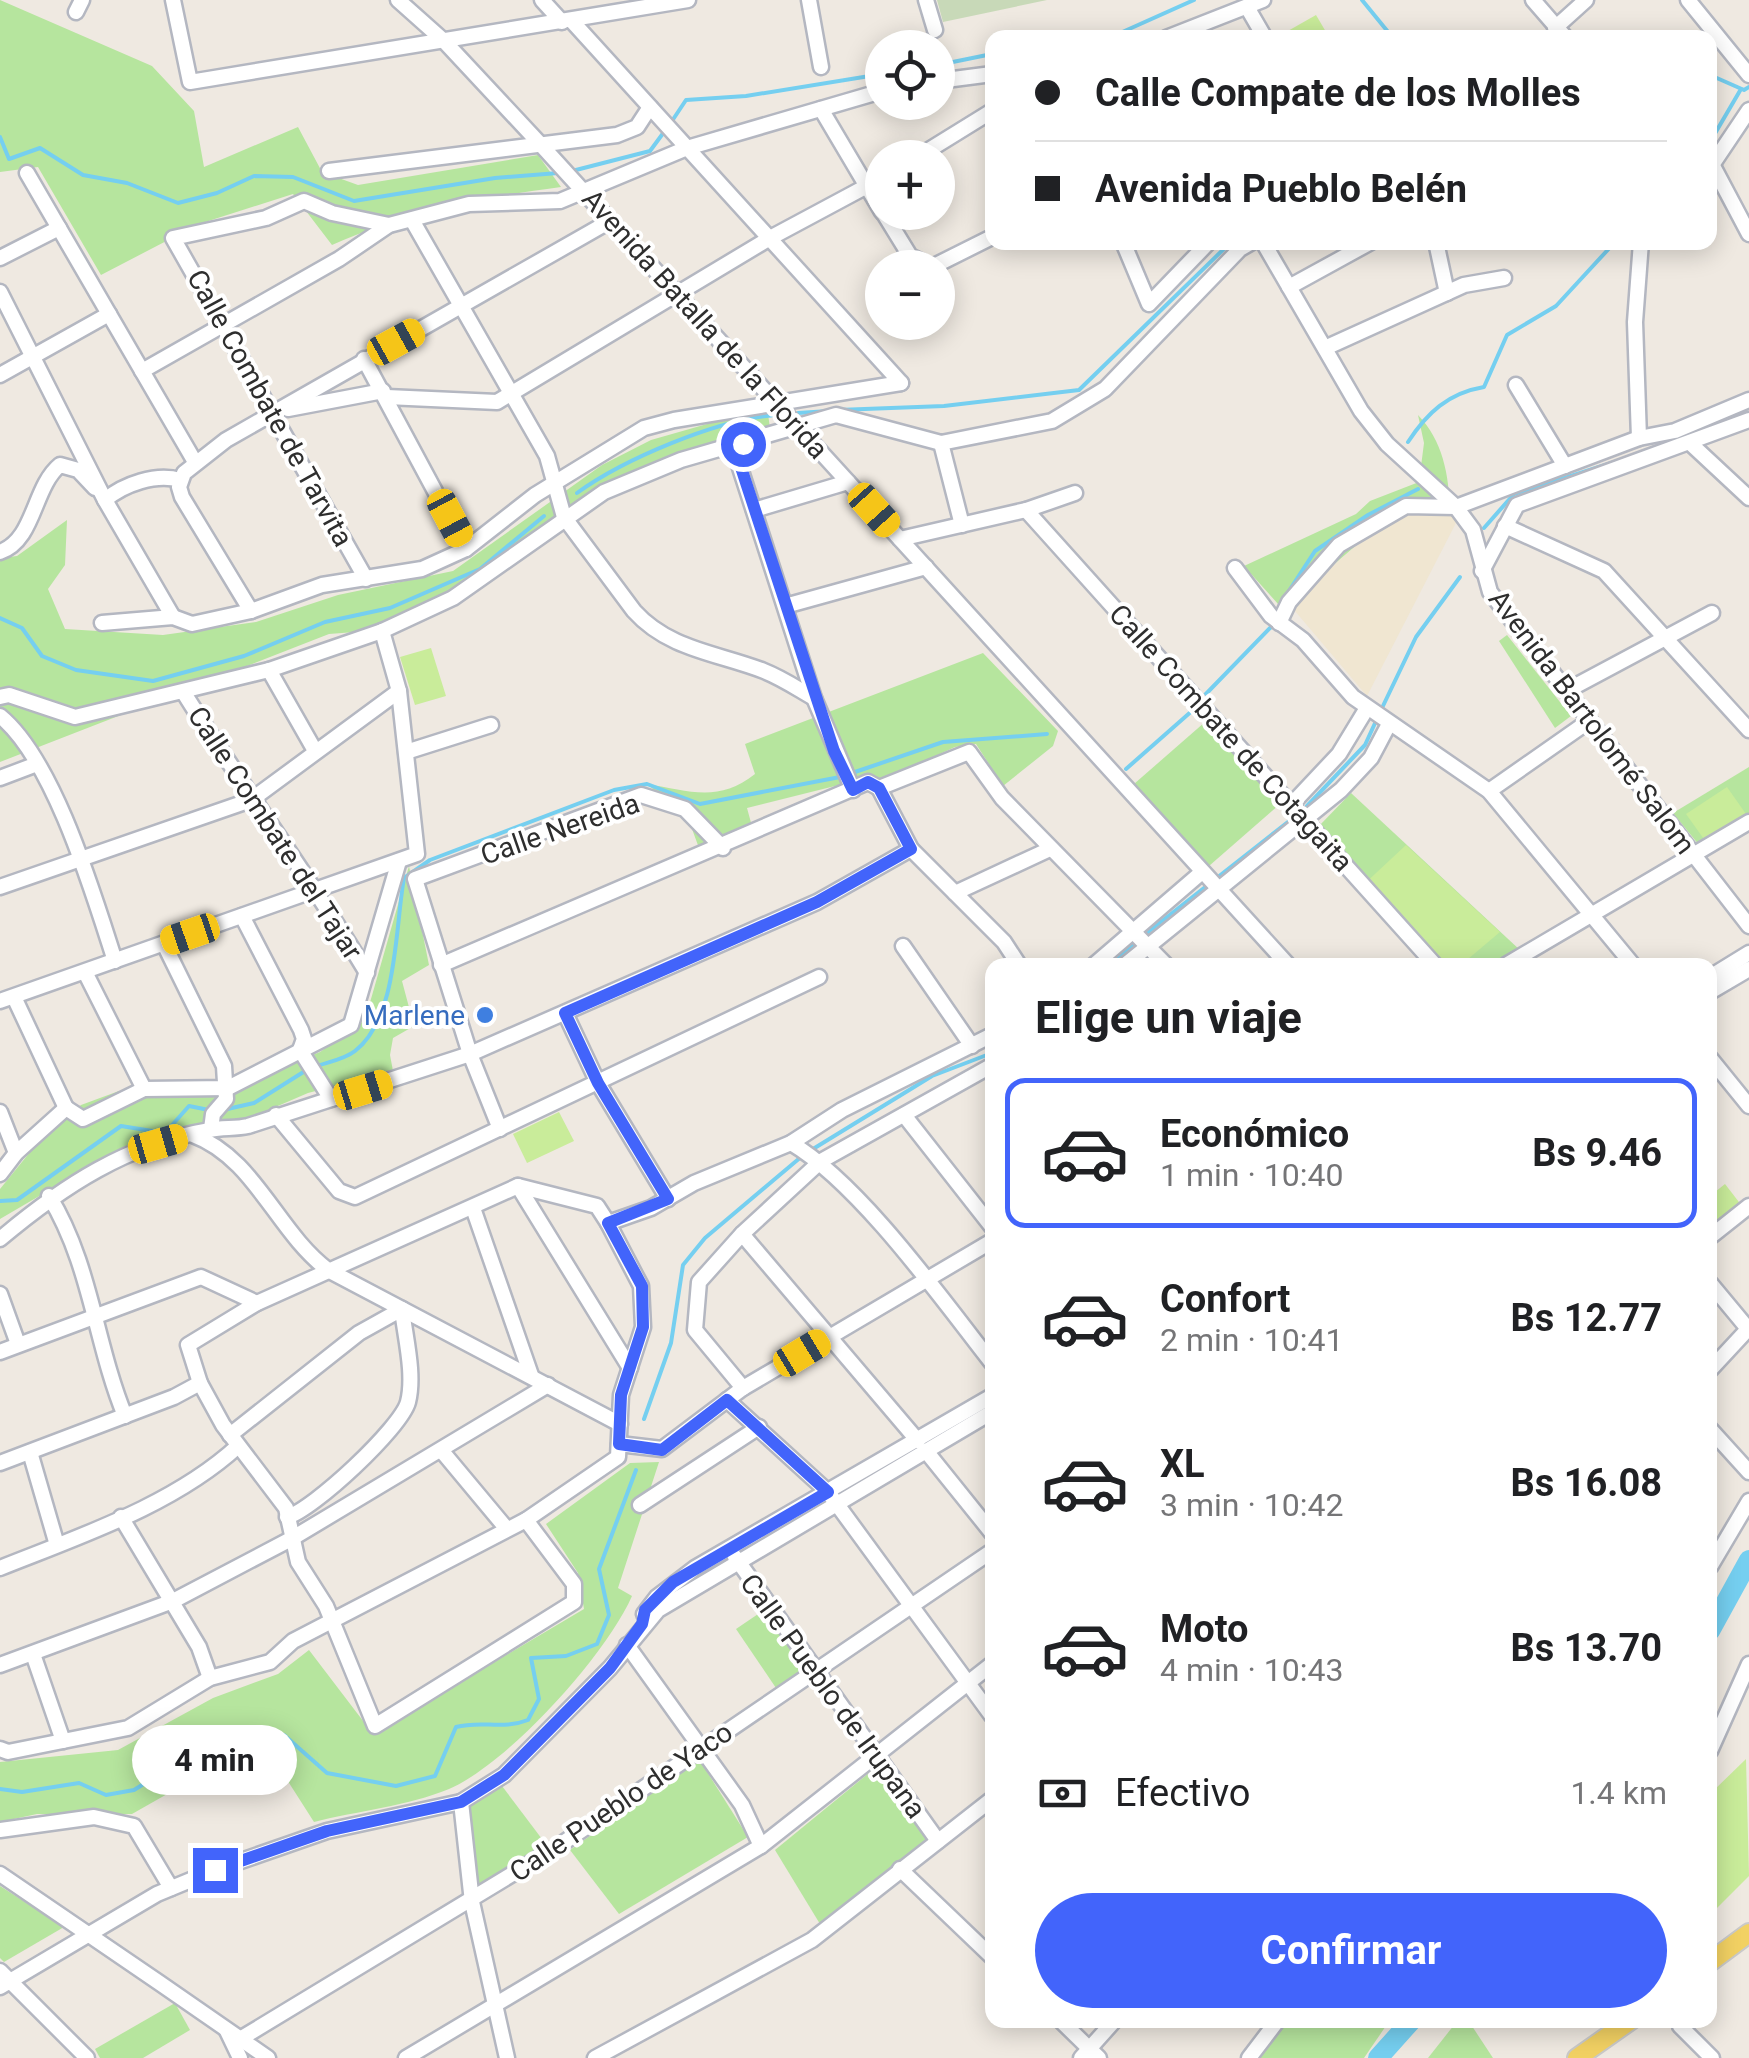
<!DOCTYPE html>
<html lang="es">
<meta charset="utf-8">
<style>
body{margin:0;font-family:Roboto,sans-serif;background:#f6f6f6;color:#202124;height:100vh;display:flex;flex-direction:column;font-size:38px;white-space:nowrap}
*{box-sizing:border-box;margin:0}
p{font-size:32px;color:#757577}
.icon{flex:none;width:55px;height:55px;fill:none;stroke:currentColor;stroke-width:2;stroke-linecap:round;stroke-linejoin:round}
.map{position:relative;flex:1;overflow:hidden}
.drawer{position:absolute;left:985px;top:958px;width:732px;height:1070px;display:flex;flex-direction:column;background:#fff;border-radius:20px;box-shadow:0 5px 25px #0003}
.drawer>*{flex:none}
.top-card{position:absolute;left:985px;top:30px;width:732px;height:220px;border-radius:20px;box-shadow:0 5px 25px #0003;display:grid;align-content:center;height:220px;padding:0 50px;background:#fff}
.controls{position:absolute;left:865px;top:30px;display:grid;gap:20px}
.controls a{display:grid;place-items:center;width:90px;height:90px;border-radius:50%;background:#fff;box-shadow:0 5px 25px #0003;font-size:50px}
.end{position:absolute;width:45px;height:45px;margin:-22px;border:12px solid #4264fb;background:#fff;box-shadow:0 0 0 5px #fff}
.from{border-radius:50%}
.bubble{position:absolute;height:70px;border-radius:35px;background:#fff;box-shadow:0 5px 25px #0003;font-size:32px;font-weight:700;line-height:70px;text-align:center}
.car{position:absolute;width:30px;height:60px;margin:-30px -15px;border-radius:12px;box-shadow:0 0 8px 2px #0007;background:linear-gradient(#f5c518 24%,#345 0 40%,#f5c518 0 76%,#345 0 86%,#f5c518 0)}
.top-card b{display:flex;align-items:center;gap:35px;height:95px;font-size:38px}
.top-card b+b{border-top:2px solid #e0e0e0}
.top-card i{width:25px;height:25px;background:#202124}
ul{padding:0;list-style:none}
li{display:flex;align-items:center;gap:30px;height:150px;margin:0 20px 15px;padding:0 30px;border:5px solid transparent;border-radius:20px}
li div{flex:1}
li b{display:block;font-size:38px}
li em{font-style:normal;font-weight:700}
li.on{border-color:#4264fb}
li>.icon{width:90px;height:90px;stroke-width:1.5}
h2{padding:0 50px;font-size:45px;line-height:120px}
.pay{display:flex;align-items:center;gap:25px;height:110px;padding:0 50px;font-size:38px}
.pay p{margin-inline-start:auto}
.action{display:flex;gap:20px;margin-top:auto;padding:20px 50px}
.action a{flex:1;height:115px;border-radius:60px;background:#4264fb;color:#fff;font-size:40px;font-weight:700;line-height:115px;text-align:center}
.map>svg:first-child{display:block}
.education{fill:#f0e6d1}
.green{fill:#b6e59e}
.cemetery{fill:#c8d9b8}
.pitch{fill:#c9ec9a}
.lines{fill:none;stroke-linecap:round;stroke-linejoin:round}
.stream{stroke:#75cff0;stroke-width:4}
.river{stroke:#75cff0;stroke-width:20}
.minor-casing{stroke:#b4b7c1;stroke-width:19}
.major-casing{stroke:#c9c9c9;stroke-width:22}
.minor{stroke:#fff;stroke-width:14}
.major{stroke:#f2d163;stroke-width:18}
.route{stroke:#4264fb;stroke-width:12}
.shop-dot{fill:#3f7fe0;stroke:#fff;stroke-width:4}
.labels{text-anchor:middle;dominant-baseline:central;stroke-width:8;stroke-linejoin:round;paint-order:stroke}
.street-label{font-size:28px;fill:#2e2e2e;stroke:#fff}
.shop-label{font-size:28px;fill:#366cbe;stroke:#fff;text-anchor:end}
</style>
<div class="map">
<svg width="1749" height="2058" viewBox="0 0 1749 2058">
<rect width="100%" height="100%" fill="#efe9e1"/>
<polygon class="education" points="1402,506 1450,511 1457,521 1367,696 1289,604"/>
<g class="green">
<path d="M0,0L152,66L194,111L204,167L298,127L322,172L358,185L538,155L561,187C472,199 415,209 332,245L293,194L199,224L101,275L38,167L0,172Z"/>
<polygon points="767,407 770,428 667,458 529,542 475,592 407,628 329,634 0,762 0,558 17,556 67,520 65,565 48,589 65,629 163,635 256,622 338,595 453,571 602,465 651,440"/>
<path d="M1418,415C1443,441 1449,475 1450,511L1402,506L1289,603L1286,613L1244,566L1356,514L1370,501L1419,482L1424,443Z"/>
<polygon points="1507,635 1571,716 1555,728 1499,641"/>
<path d="M983,653L1058,731L1053,746L1003,786L976,744L955,747L883,780L871,777L747,808L753,830L699,848L688,818L647,784C689,791 719,803 755,774L745,744Z"/>
<polygon points="1205,722 1280,804 1209,866 1134,784"/>
<polygon points="1749,767 1749,816 1699,845 1673,813"/>
<polygon points="1351,793 1521,951 1495,965 1441,965 1319,826"/>
<polygon points="409,866 429,965 402,981 414,1026 393,1038 390,1055 393,1071 308,1093 243,1121 199,1124 123,1147 0,1219 0,1189 39,1141 81,1105 119,1091 164,1095 255,1078 320,1052 365,1020"/>
<path d="M659,1462L618,1588L632,1596C606,1655 509,1763 449,1789C408,1806 357,1811 314,1822L275,1761L250,1747L132,1814H37L0,1822V1762L118,1750L213,1698L278,1674L309,1650L373,1734L584,1609L578,1573L546,1524L630,1463Z"/>
<polygon points="764,1610 804,1669 776,1688 736,1629"/>
<polygon points="699,1759 748,1837 619,1914 570,1850"/>
<polygon points="875,1768 928,1839 820,1924 775,1850"/>
<polygon points="502,1786 545,1843 479,1889 469,1807"/>
<polygon points="0,1886 64,1927 4,1962 0,1958"/>
<polygon points="175,2003 190,2030 143,2058 100,2058 95,2049"/>
<polygon points="1289,2020 1390,2020 1364,2058 1259,2058"/>
<polygon points="1458,2020 1468,2020 1493,2058 1428,2058"/>
</g>
<polygon class="cemetery" points="937,0 1047,0 943,22"/>
<g class="pitch">
<polygon points="1316,15 1329,37 1280,37 1279,36"/>
<polygon points="431,648 446,696 415,705 400,657"/>
<polygon points="1727,787 1746,814 1706,842 1686,814"/>
<polygon points="1406,845 1500,932 1461,965 1426,965 1361,887"/>
<polygon points="559,1112 574,1141 527,1163 513,1134"/>
<polygon points="1725,1184 1742,1206 1710,1231 1710,1196"/>
<polygon points="1746,1759 1749,1876 1710,1915 1710,1794"/>
</g>
<g class="lines">
<g class="stream">
<polyline points="1362,0 1393,38"/>
<polyline points="1109,38 1194,0"/>
<polyline points="938,65 992,54"/>
<polyline points="1710,75 1744,90 1749,87"/>
<polyline points="672,121 686,100 746,96 882,74"/>
<polyline points="0,137 9,159 40,148 83,175 127,183 178,203 217,193 254,176 293,177 354,201 495,178 558,173"/>
<polyline points="1710,142 1741,89"/>
<polyline points="572,171 650,151 664,132"/>
<polyline points="838,410 944,406 1079,390 1231,242"/>
<polyline points="798,413 829,411"/>
<path d="M1408,442C1427,413 1448,393 1484,387L1507,335L1556,306L1615,242"/>
<path d="M577,493C624,459 716,420 775,415"/>
<polyline points="1484,528 1514,494 1624,459"/>
<polyline points="1287,594 1315,551 1368,515 1418,489"/>
<polyline points="0,618 22,628 42,656 76,670 153,681 244,656 325,622 390,608 480,569 544,516"/>
<polyline points="1202,698 1272,626"/>
<polyline points="1382,708 1416,637 1460,577"/>
<polyline points="1126,769 1193,710"/>
<polyline points="852,773 943,742 1047,734"/>
<polyline points="1307,806 1365,745 1376,721"/>
<polyline points="1143,936 1293,818"/>
<polyline points="1109,965 1136,942"/>
<path d="M317,1066C329,1062 345,1059 355,1051C398,1018 395,927 404,878L430,860L614,790L647,784L700,804L840,777"/>
<polyline points="223,1110 254,1103 305,1071"/>
<polyline points="813,1149 932,1076 992,1053"/>
<polyline points="0,1201 17,1200 121,1126 165,1133 189,1106 209,1110"/>
<polyline points="644,1419 671,1343 683,1265 705,1238 801,1157"/>
<path d="M0,1789L22,1792L79,1783L106,1795L134,1790L171,1767L206,1761L256,1731L284,1735L327,1773L396,1786L435,1776L456,1727C481,1720 503,1730 528,1720L539,1699L531,1658L566,1656L597,1644L609,1615L599,1569L636,1470"/>
</g>
<g class="river">
<polyline points="1710,1631 1749,1560"/>
<polyline points="1378,2058 1412,2020"/>
</g>
<g class="minor-casing">
<g id="minor">
<polyline points="173,0 190,82 688,0"/>
<polyline points="398,0 444,41 542,146 1288,965"/>
<polyline points="542,0 562,22"/>
<polyline points="809,0 821,67"/>
<polyline points="926,0 935,30"/>
<polyline points="1533,0 1566,38"/>
<polyline points="1688,0 1749,75"/>
<polyline points="1247,7 1265,38"/>
<polyline points="76,12 82,0"/>
<polyline points="571,20 901,383"/>
<polyline points="1555,28 1586,0"/>
<polyline points="1166,38 1263,0"/>
<polyline points="938,81 992,74"/>
<polyline points="821,109 882,212"/>
<polyline points="916,158 992,111"/>
<polyline points="1713,166 1749,234"/>
<polyline points="1710,168 1749,110"/>
<polyline points="329,171 617,135 637,127 650,107"/>
<polyline points="27,173 195,462"/>
<polyline points="883,212 910,256 932,267 992,237"/>
<path d="M412,220L547,456L564,517L634,611C669,650 718,653 764,671C782,678 798,689 814,698"/>
<polyline points="1123,242 1149,304 1209,242"/>
<polyline points="1263,242 1361,411 1387,444 1456,507 1473,530 1490,592 1749,926"/>
<polyline points="1436,242 1447,293"/>
<polyline points="0,258 59,228"/>
<polyline points="1289,287 1371,242"/>
<polyline points="0,292 105,500 173,617"/>
<polyline points="1325,348 1464,285 1504,278"/>
<polyline points="364,359 466,549"/>
<polyline points="142,371 339,259 389,225 469,204 560,201 687,148 882,91"/>
<polyline points="0,375 109,314"/>
<polyline points="1516,385 1565,466"/>
<polyline points="387,397 497,402 770,238 882,178"/>
<polyline points="288,409 383,391"/>
<polyline points="1639,438 1635,322 1641,242"/>
<polyline points="941,443 962,525"/>
<polyline points="1690,443 1749,498"/>
<polyline points="733,446 814,698 853,790"/>
<path d="M105,500C124,484 156,473 180,480"/>
<polyline points="754,510 848,482"/>
<polyline points="1026,510 1435,965"/>
<polyline points="1505,526 1604,571 1749,730"/>
<polyline points="900,539 1026,510 1075,493"/>
<path d="M0,552C35,540 33,487 60,465L78,470L95,488"/>
<polyline points="1235,568 1271,616 1303,640 1353,697 1489,791 1633,965"/>
<polyline points="1482,571 1517,505 1749,420"/>
<polyline points="366,579 173,238 266,218 304,201 332,213 389,225"/>
<polyline points="785,606 926,567"/>
<polyline points="251,611 182,497 179,487 184,473 226,440 610,221"/>
<polyline points="102,623 173,617 192,624 251,611 322,585 422,569 466,549 535,495 644,428 674,420 901,383"/>
<polyline points="1279,623 1289,602 1339,545 1406,506 1456,507 1639,438 1675,431 1749,400"/>
<polyline points="269,670 314,749"/>
<polyline points="1566,691 1712,613"/>
<path d="M184,693C243,788 310,877 367,973"/>
<polyline points="0,697 9,695 75,717 269,670 382,631 453,598 604,492 681,460 836,415 941,443 1052,421 1105,389 1240,249 1252,242"/>
<path d="M0,716C54,760 93,893 115,961"/>
<polyline points="406,752 491,725"/>
<polyline points="0,778 37,764"/>
<polyline points="879,788 911,849 1004,942 1019,965"/>
<polyline points="1489,791 1589,721"/>
<polyline points="1292,804 1339,754 1367,708"/>
<polyline points="0,887 251,800 399,691"/>
<polyline points="955,893 1050,849"/>
<polyline points="242,916 301,1030 304,1039 300,1050"/>
<polyline points="164,944 224,1066 226,1099 213,1114 211,1129"/>
<polyline points="903,946 972,1046"/>
<polyline points="441,965 868,782 879,788 969,752 1002,798 1166,965"/>
<polyline points="1094,965 1202,872"/>
<polyline points="1125,965 1341,790 1371,758 1389,724"/>
<polyline points="1506,965 1749,822"/>
<polyline points="85,972 144,1089"/>
<polyline points="1710,977 1749,953"/>
<polyline points="1710,992 1749,969"/>
<polyline points="14,997 66,1108"/>
<polyline points="0,1001 417,854 399,691 382,631"/>
<polyline points="565,1013 598,1083 668,1199"/>
<polyline points="300,1050 331,1099"/>
<polyline points="1710,1058 1749,1106"/>
<polyline points="66,1108 83,1119 144,1089 228,1088 351,1025 399,861"/>
<polyline points="0,1112 16,1153"/>
<polyline points="276,1115 339,1191 355,1197 819,977"/>
<polyline points="904,1115 992,1227"/>
<polyline points="500,1129 470,1054 415,879 641,795 685,809 723,848"/>
<path d="M193,1135C255,1158 277,1232 328,1270L620,1424"/>
<path d="M791,1143C860,1184 941,1298 992,1363"/>
<polyline points="0,1174 16,1153 66,1108"/>
<polyline points="518,1186 597,1206 608,1223"/>
<path d="M49,1196C91,1264 95,1343 125,1416"/>
<polyline points="473,1208 531,1375"/>
<polyline points="742,1234 918,1441"/>
<polyline points="1710,1237 1749,1206"/>
<path d="M0,1239C63,1186 127,1144 210,1130C222,1127 235,1129 248,1126L470,1054L817,902L911,849"/>
<polyline points="1710,1283 1749,1330"/>
<polyline points="0,1294 18,1344"/>
<polyline points="0,1352 201,1277 257,1303"/>
<polyline points="1710,1370 1749,1328"/>
<polyline points="743,1388 695,1330 699,1282 742,1234 821,1161 989,1067 992,1070"/>
<polyline points="727,1400 828,1492 992,1716"/>
<polyline points="1710,1429 1749,1472"/>
<path d="M230,1435L359,1333L402,1309C405,1337 415,1374 408,1402C401,1428 313,1510 287,1517"/>
<polyline points="619,1444 662,1449 743,1388 992,1241"/>
<polyline points="441,1450 506,1528"/>
<polyline points="926,1451 992,1533"/>
<polyline points="30,1452 57,1545"/>
<polyline points="0,1463 174,1397 200,1383"/>
<polyline points="640,1505 759,1427"/>
<polyline points="121,1517 199,1647 210,1678"/>
<polyline points="526,1520 574,1584 574,1602 375,1726 326,1606 298,1562 286,1508 223,1425 200,1383 188,1345 257,1303 518,1186 630,1368"/>
<polyline points="735,1557 938,1841"/>
<polyline points="1710,1567 1749,1501"/>
<path d="M0,1568C80,1536 174,1505 238,1446"/>
<polyline points="644,1614 657,1597 695,1568 992,1396"/>
<polyline points="627,1645 742,1805 761,1846"/>
<polyline points="33,1654 63,1741"/>
<polyline points="0,1665 173,1601 291,1539 548,1385"/>
<polyline points="0,1749 8,1752 128,1728 210,1678 270,1662 293,1641 526,1520 618,1457 621,1395 643,1327 641,1286 608,1223 651,1208 694,1183 791,1143 842,1110 992,1035"/>
<polyline points="1710,1751 1749,1664"/>
<polyline points="461,1802 472,1902 507,2058"/>
<polyline points="0,1830 94,1817 134,1826 171,1888"/>
<polyline points="900,1869 992,1957"/>
<path d="M0,1874C90,1935 179,1996 268,2058"/>
<polyline points="0,1971 87,2058"/>
<polyline points="0,1987 157,1894 215,1870 327,1831 461,1802 504,1775 610,1668 658,1610 992,1412"/>
<polyline points="1060,2020 1099,2058"/>
<polyline points="1680,2026 1712,2058"/>
<polyline points="227,2031 240,2058"/>
<polyline points="240,2039 557,1847 992,1551"/>
<polyline points="406,2058 761,1846 992,1664"/>
<polyline points="595,2058 812,1940 992,1799"/>
<polyline points="1081,2058 1115,2020"/>
<polyline points="1249,2058 1278,2020"/>
</g>
</g>
<g class="major-casing">
<g id="major">
<polyline points="1710,1962 1749,1933"/>
<polyline points="1577,2058 1631,2020"/>
</g>
</g>
<use href="#minor" class="minor"/>
<use href="#major" class="major"/>
</g>
<g class="lines">
<polyline class="route" points="215,1870 327,1831 461,1802 504,1775 610,1668 642,1624 645,1610 673,1582 828,1492 727,1400 662,1450 619,1444 621,1395 643,1327 642,1286 608,1223 668,1199 598,1083 565,1013 817,902 911,849 879,788 868,782 853,790 834,751 734,446 743,444"/>
</g>
<circle class="shop-dot" cx="485" cy="1015" r="10"/>
<g class="labels">
<g class="street-label">
<text transform="translate(705 324) rotate(48)">Avenida Batalla de la Florida</text>
<text transform="translate(270 408) rotate(61)">Calle Combate de Tarvita</text>
<text transform="translate(1592 722) rotate(53)">Avenida Bartolomé Salom</text>
<text transform="translate(1231 738) rotate(48)">Calle Combate de Cotagaita</text>
<text transform="translate(560 829) rotate(-19)">Calle Nereida</text>
<text transform="translate(275 833) rotate(57)">Calle Combate del Tajar</text>
<text transform="translate(833 1696) rotate(54)">Calle Pueblo de Irupana</text>
<text transform="translate(621 1802) rotate(-34)">Calle Pueblo de Yaco</text>
</g>
<g class="shop-label">
<text x="465" y="1015">Marlene</text>
</g>
</g>
</svg>
<div class="controls">
<a><svg class="icon" aria-label="locate" viewBox="0 0 24 24"><circle cx="12" cy="12" r="6"/><path d="M12 2v4M12 18v4M2 12h4M18 12h4"/></svg></a>
<a>+</a>
<a>−</a>
</div>
<i class="end from" style="left:743px;top:444px"></i>
<i class="end" style="left:215px;top:1870px"></i>
<div class="bubble" style="left:132px;top:1725px;width:165px">4 min</div>
<i class="car" style="left:396px;top:342px;rotate:61deg"></i>
<i class="car" style="left:874px;top:510px;rotate:138deg"></i>
<i class="car" style="left:450px;top:518px;rotate:152deg"></i>
<i class="car" style="left:190px;top:934px;rotate:251deg"></i>
<i class="car" style="left:363px;top:1090px;rotate:73deg"></i>
<i class="car" style="left:158px;top:1144px;rotate:74deg"></i>
<i class="car" style="left:802px;top:1353px;rotate:59deg"></i>
<div class="top-card">
<b><i class="from"></i>Calle Compate de los Molles</b>
<b><i></i>Avenida Pueblo Belén</b>
</div>
<section class="drawer">
<h2>Elige un viaje</h2>
<ul>
<li class="on"><svg class="icon" aria-label="car" viewBox="0 0 24 24"><path d="M5 17H2v-5l4-1 3-4h7l3 4 3 1v5h-3M9 17h6M6 11h13"/><circle cx="7" cy="17" r="2"/><circle cx="17" cy="17" r="2"/></svg><div><b>Económico</b><p>1 min · 10:40</p></div><em>Bs 9.46</em></li>
<li><svg class="icon" aria-label="car" viewBox="0 0 24 24"><path d="M5 17H2v-5l4-1 3-4h7l3 4 3 1v5h-3M9 17h6M6 11h13"/><circle cx="7" cy="17" r="2"/><circle cx="17" cy="17" r="2"/></svg><div><b>Confort</b><p>2 min · 10:41</p></div><em>Bs 12.77</em></li>
<li><svg class="icon" aria-label="car" viewBox="0 0 24 24"><path d="M5 17H2v-5l4-1 3-4h7l3 4 3 1v5h-3M9 17h6M6 11h13"/><circle cx="7" cy="17" r="2"/><circle cx="17" cy="17" r="2"/></svg><div><b>XL</b><p>3 min · 10:42</p></div><em>Bs 16.08</em></li>
<li><svg class="icon" aria-label="car" viewBox="0 0 24 24"><path d="M5 17H2v-5l4-1 3-4h7l3 4 3 1v5h-3M9 17h6M6 11h13"/><circle cx="7" cy="17" r="2"/><circle cx="17" cy="17" r="2"/></svg><div><b>Moto</b><p>4 min · 10:43</p></div><em>Bs 13.70</em></li>
</ul>
<div class="pay"><svg class="icon" aria-label="cash" viewBox="0 0 24 24"><path d="M3 7h18v10H3z"/><circle cx="12" cy="12" r="2"/></svg>Efectivo<p>1.4 km</p></div>
<div class="action"><a>Confirmar</a></div>
</section>
</div>
